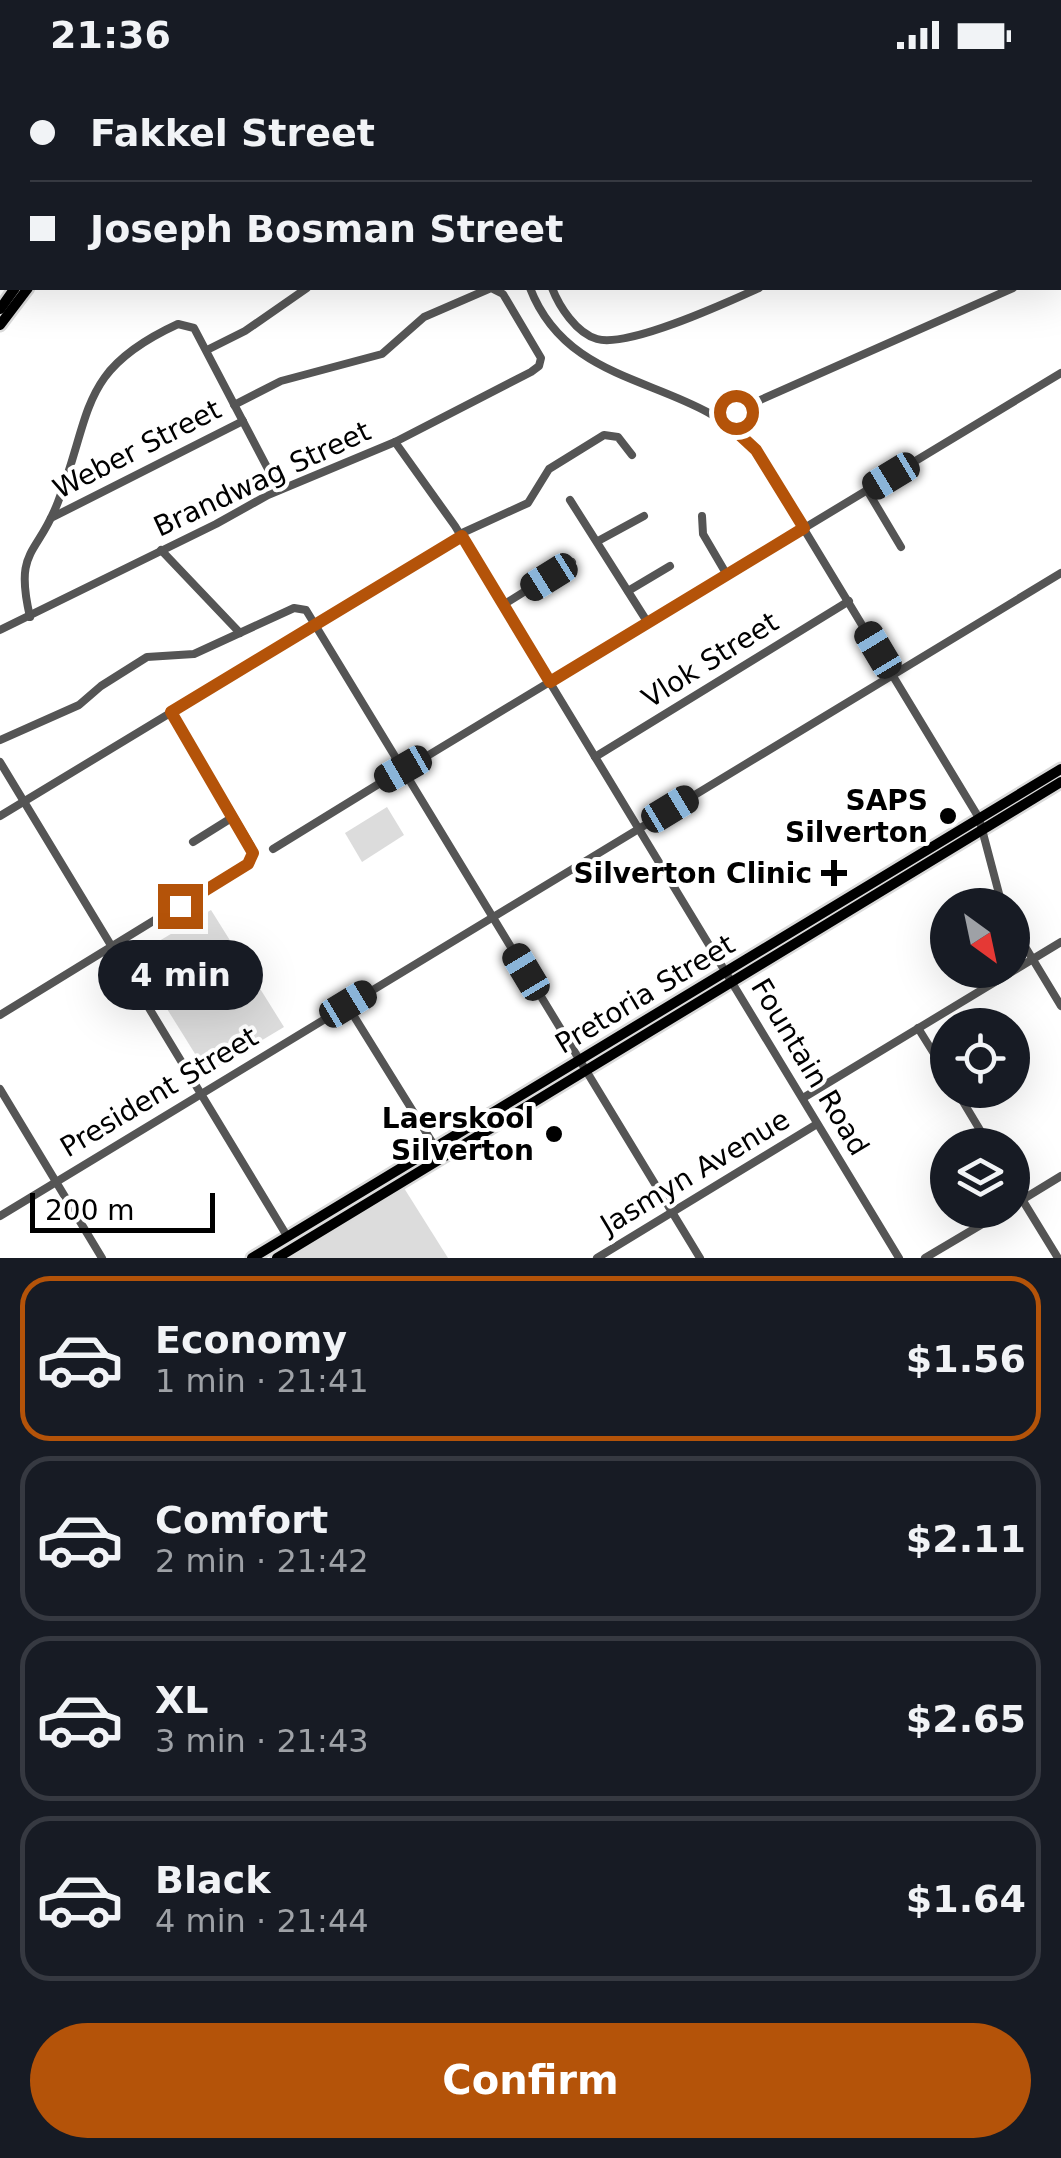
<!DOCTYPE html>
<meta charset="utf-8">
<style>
body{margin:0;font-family:"DejaVu Sans",sans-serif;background:#242831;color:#f1f3f6;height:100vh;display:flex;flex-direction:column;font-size:38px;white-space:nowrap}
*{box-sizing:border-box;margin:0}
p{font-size:32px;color:#9ea1a6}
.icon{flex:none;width:55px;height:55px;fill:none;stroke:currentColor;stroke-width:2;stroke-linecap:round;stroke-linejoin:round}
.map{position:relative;height:1188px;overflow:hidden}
.sheet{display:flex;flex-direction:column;background:#171b24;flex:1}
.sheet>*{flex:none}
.banner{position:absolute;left:0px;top:0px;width:1062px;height:220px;box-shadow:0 10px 40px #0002;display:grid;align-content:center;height:220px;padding:0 30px;background:#171b24}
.needle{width:65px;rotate:147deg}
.fabs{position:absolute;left:930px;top:818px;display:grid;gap:20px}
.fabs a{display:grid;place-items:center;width:100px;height:100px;border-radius:50%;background:#171b24;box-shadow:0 10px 40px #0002;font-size:50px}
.scale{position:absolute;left:30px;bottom:25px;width:185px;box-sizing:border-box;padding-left:10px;border:5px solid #000;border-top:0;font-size:28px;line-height:35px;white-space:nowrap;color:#000;-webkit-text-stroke:8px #fff;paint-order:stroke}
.end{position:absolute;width:45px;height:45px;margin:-22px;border:12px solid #b45309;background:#fff;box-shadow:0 0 0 5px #fff}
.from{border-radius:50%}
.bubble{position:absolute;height:70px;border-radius:35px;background:#171b24;box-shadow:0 10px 40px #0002;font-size:32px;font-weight:800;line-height:70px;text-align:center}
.car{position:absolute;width:30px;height:60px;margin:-30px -15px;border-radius:12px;box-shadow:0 0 8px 2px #0007;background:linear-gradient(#222 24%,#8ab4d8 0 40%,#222 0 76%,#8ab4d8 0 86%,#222 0)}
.banner b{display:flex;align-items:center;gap:35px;height:95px;font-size:38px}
.banner b+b{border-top:2px solid #363941}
.banner i{width:25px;height:25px;background:#f1f3f6}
ul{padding:18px 0 0;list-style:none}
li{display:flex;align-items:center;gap:30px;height:165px;margin:0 20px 15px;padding:0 10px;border:5px solid #363941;border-radius:30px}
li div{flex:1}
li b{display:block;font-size:38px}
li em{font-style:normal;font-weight:800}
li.current{border-color:#b45309}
li>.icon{width:90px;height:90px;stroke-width:1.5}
.cta{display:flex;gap:20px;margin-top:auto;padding:20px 30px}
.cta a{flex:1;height:115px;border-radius:60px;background:#b45309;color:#fff;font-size:40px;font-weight:800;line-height:115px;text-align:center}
.status{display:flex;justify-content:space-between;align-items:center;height:70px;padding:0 50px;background:#171b24;direction:ltr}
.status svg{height:28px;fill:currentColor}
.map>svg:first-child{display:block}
.green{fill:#dcdcdc}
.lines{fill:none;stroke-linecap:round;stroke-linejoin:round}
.stream{stroke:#a3a3a3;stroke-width:2.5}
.major-casing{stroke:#dbdbdb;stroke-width:15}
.minor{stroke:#555;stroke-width:8}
.major{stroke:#000;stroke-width:10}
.route{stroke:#b45309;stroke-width:12}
.poi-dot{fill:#000;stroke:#fff;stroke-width:4}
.labels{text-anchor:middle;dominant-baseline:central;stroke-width:8;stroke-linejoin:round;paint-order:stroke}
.street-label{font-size:28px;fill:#000;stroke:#fff}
.poi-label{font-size:28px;font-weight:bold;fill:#000;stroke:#fff;text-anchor:end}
</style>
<div class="status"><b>21:36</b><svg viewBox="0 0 49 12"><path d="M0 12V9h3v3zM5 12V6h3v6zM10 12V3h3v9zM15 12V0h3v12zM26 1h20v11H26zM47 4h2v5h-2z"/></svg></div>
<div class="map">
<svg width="1061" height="1188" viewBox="0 0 1061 1188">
<rect width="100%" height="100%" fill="#fff"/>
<g class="green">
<polygon points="387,737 404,765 362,792 345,763"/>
<polygon points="211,840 284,957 207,1003 134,886"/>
<polygon points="404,1118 448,1188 288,1188"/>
</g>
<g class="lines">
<g class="stream">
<polyline points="49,2 50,0"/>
<polyline points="0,112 2,104"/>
</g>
<g class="major-casing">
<g id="major">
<polyline points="185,2 188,0"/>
<polyline points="198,2 201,0"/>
<polyline points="0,239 15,218"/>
<polyline points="0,255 28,218"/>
<polyline points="252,1188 1061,699"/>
<polyline points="277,1188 1061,712"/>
</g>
</g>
<g class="minor">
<polyline points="119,0 121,2"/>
<polyline points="811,0 811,2"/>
<polyline points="247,2 250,0"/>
<polyline points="549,2 549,0"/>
<polyline points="640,2 644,0"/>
<polyline points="997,2 1004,0"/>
<polyline points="1060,86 1061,86"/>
<polyline points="1060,204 1061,204"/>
<path d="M530,218C571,324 690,304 756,380L979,748L1002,835"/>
<path d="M552,218C559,236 576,263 597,269C629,278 728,232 759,218"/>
<polyline points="207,280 245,261 307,218"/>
<polyline points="727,353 740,339 1013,218"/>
<polyline points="395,372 455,456 899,1188"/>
<polyline points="867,420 901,477"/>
<polyline points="570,430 648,553"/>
<polyline points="702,446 703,464 727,505"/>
<polyline points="51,448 243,351"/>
<polyline points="460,464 528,433 549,399 604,365 618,367 632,385"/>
<polyline points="598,471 644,446"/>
<polyline points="161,480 240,563"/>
<polyline points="628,521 670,496"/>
<polyline points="503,535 572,492"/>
<path d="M30,547C14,478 37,487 58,432C93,341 78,300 178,254L194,258L279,420"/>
<polyline points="0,560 216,454 268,425 395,372 531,302 539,296 541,288 503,224 491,218 424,247 382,284 281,311 234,335"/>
<polyline points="0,670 79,635 101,616 147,587 194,584 294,538 306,540 700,1188"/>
<polyline points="595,687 849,531"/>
<polyline points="0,692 287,1166"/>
<polyline points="404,700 1061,303"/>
<polyline points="0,746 461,467"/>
<polyline points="193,772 233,747"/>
<polyline points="273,779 403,699"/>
<polyline points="1012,855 1061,936"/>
<polyline points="347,935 442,1088"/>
<polyline points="0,945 251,791 251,776 171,642"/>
<polyline points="918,958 948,1006"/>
<polyline points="0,1019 102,1188"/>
<polyline points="956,1020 989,1075"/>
<polyline points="803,1028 1061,872"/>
<polyline points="1012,1113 1058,1188"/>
<polyline points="1012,1136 1061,1106"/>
<polyline points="0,1146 1061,503"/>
<polyline points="597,1188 817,1054"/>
<polyline points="925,1188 1006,1140"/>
</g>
<use href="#major" class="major"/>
</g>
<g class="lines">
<polyline class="route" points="180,836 248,794 253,783 171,642 462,466 550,612 804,458 756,380 727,353 736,342"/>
</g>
<g class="poi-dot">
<circle cx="948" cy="746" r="10"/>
<path d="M829 788h10v10h10v10h-10v10h-10v-10h-10v-10h10z"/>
<circle cx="554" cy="1064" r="10"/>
</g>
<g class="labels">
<g class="street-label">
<text transform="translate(137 379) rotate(-27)">Weber Street</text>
<text transform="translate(262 409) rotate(-25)">Brandwag Street</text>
<text transform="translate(710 590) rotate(-32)">Vlok Street</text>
<text transform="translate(645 924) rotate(-31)">Pretoria Street</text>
<text transform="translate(810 997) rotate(59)">Fountain Road</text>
<text transform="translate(159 1022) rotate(-31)">President Street</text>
<text transform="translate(695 1102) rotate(-31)">Jasmyn Avenue</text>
</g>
<g class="poi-label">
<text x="928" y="730">SAPS<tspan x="928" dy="32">Silverton</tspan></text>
<text x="812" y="803">Silverton Clinic</text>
<text x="534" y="1048">Laerskool<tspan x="534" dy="32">Silverton</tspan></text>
</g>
</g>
</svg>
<div class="fabs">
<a><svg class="needle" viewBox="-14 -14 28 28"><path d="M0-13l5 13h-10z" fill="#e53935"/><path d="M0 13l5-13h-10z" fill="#9ea1a6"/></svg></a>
<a><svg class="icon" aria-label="locate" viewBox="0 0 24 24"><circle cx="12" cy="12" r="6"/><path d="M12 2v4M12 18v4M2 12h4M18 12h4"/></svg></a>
<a><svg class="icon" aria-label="layers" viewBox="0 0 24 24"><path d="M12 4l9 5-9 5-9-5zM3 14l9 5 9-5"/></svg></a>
</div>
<div class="scale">200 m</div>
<i class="end from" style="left:736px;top:342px"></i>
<i class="end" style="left:180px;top:836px"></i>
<div class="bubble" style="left:98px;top:870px;width:165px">4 min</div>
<i class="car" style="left:891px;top:406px;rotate:239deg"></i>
<i class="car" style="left:549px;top:507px;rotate:238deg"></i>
<i class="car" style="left:878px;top:580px;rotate:329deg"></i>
<i class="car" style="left:403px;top:699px;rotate:240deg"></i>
<i class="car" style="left:670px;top:739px;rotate:59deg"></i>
<i class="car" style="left:526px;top:902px;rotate:329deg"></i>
<i class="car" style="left:348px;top:934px;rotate:59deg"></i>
<div class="banner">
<b><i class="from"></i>Fakkel Street</b>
<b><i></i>Joseph Bosman Street</b>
</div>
</div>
<section class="sheet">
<ul>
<li class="current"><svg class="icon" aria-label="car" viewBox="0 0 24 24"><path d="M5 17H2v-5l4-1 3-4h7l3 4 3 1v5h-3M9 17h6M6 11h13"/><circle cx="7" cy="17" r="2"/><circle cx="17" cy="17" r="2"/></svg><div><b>Economy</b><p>1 min · 21:41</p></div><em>$1.56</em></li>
<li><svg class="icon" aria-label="car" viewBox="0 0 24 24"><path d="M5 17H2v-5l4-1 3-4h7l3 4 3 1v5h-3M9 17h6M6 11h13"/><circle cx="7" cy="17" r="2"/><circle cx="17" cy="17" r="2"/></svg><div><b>Comfort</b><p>2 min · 21:42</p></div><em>$2.11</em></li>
<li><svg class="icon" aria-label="car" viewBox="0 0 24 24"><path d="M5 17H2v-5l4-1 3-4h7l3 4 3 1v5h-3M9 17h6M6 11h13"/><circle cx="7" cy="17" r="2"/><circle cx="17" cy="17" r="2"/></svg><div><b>XL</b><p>3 min · 21:43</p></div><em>$2.65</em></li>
<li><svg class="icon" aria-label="car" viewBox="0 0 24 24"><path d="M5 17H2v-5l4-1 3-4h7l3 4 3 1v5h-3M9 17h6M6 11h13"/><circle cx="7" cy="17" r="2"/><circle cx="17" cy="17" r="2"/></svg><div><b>Black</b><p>4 min · 21:44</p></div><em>$1.64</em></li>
</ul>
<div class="cta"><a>Confirm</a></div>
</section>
